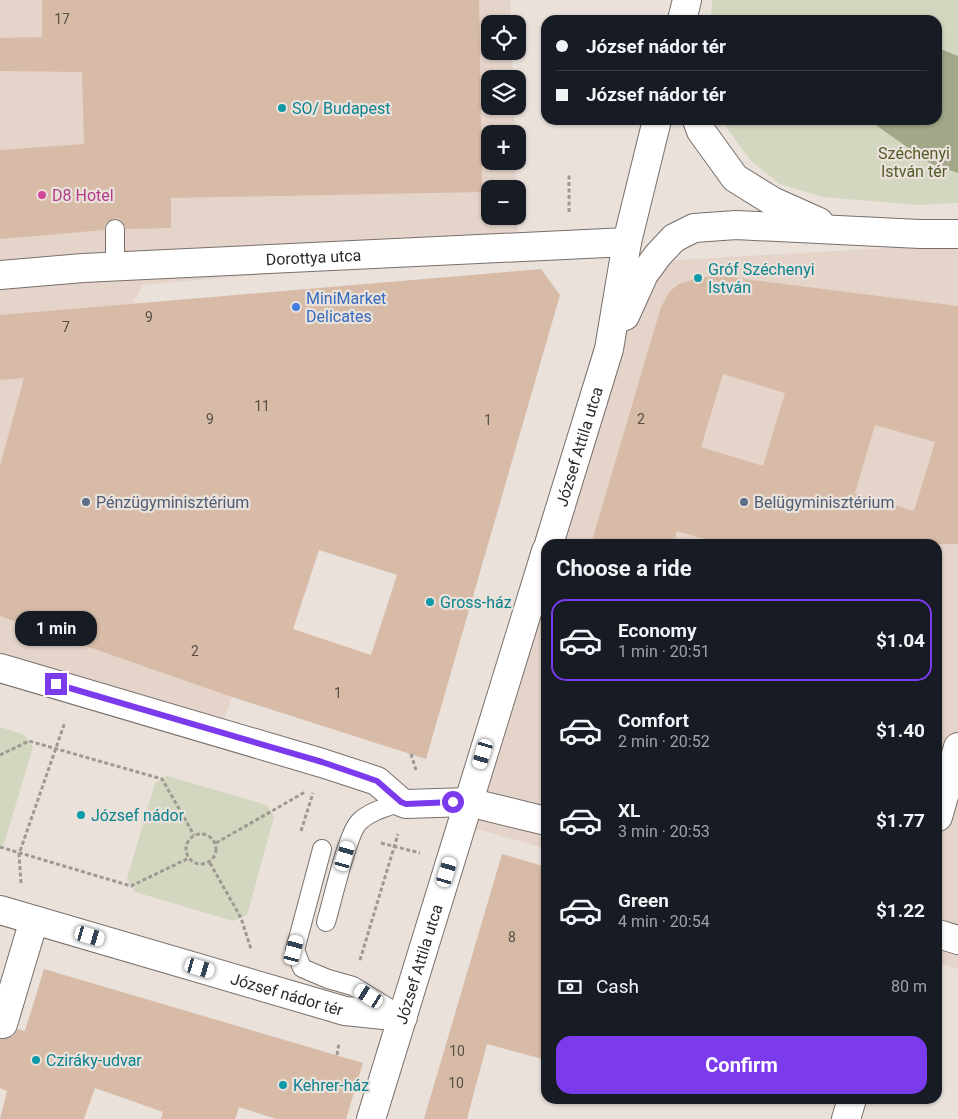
<!DOCTYPE html>
<meta charset="utf-8">
<style>
body{margin:0;font-family:Roboto,sans-serif;background:#242831;color:#f1f3f6;height:100vh;display:flex;flex-direction:column;font-size:19px;white-space:nowrap}
*{box-sizing:border-box;margin:0}
p{font-size:16px;color:#9ea1a6}
.icon{flex:none;width:28px;height:28px;fill:none;stroke:currentColor;stroke-width:2;stroke-linecap:round;stroke-linejoin:round}
.map{position:relative;flex:1;overflow:hidden}
.sheet{position:absolute;left:541px;top:539px;width:401px;height:565px;display:flex;flex-direction:column;background:#171b24;border-radius:15px;box-shadow:0 1px 4px #0004}
.sheet>*{flex:none}
.top-card{position:absolute;left:541px;top:15px;width:401px;height:110px;border-radius:15px;box-shadow:0 1px 4px #0004;display:grid;align-content:center;height:110px;padding:0 15px;background:#171b24}
.buttons{position:absolute;left:481px;top:15px;display:grid;gap:10px}
.buttons a{display:grid;place-items:center;width:45px;height:45px;border-radius:10px;background:#171b24;box-shadow:0 1px 4px #0004;font-size:25px}
.end{position:absolute;width:22px;height:22px;margin:-11px;border:6px solid #7c3aed;background:#fff;box-shadow:0 0 0 2px #fff}
.from{border-radius:50%}
.bubble{position:absolute;height:35px;border-radius:15px;background:#171b24;box-shadow:0 1px 4px #0004;font-size:16px;font-weight:700;line-height:35px;text-align:center}
.car{position:absolute;width:15px;height:30px;margin:-15px -8px;border-radius:6px;box-shadow:0 0 4px 1px #0007;background:linear-gradient(#fff 24%,#345 0 40%,#fff 0 76%,#345 0 86%,#fff 0)}
.top-card b{display:flex;align-items:center;gap:18px;height:48px;font-size:19px}
.top-card b+b{border-top:1px solid #363941}
.top-card i{width:12px;height:12px;background:#f1f3f6}
ul{padding:0;list-style:none}
li{display:flex;align-items:center;gap:15px;height:82px;margin:0 10px 8px;padding:0 5px;border:2px solid transparent;border-radius:15px}
li div{flex:1}
li b{display:block;font-size:19px}
li em{font-style:normal;font-weight:700}
li.current{border-color:#7c3aed}
li>.icon{width:45px;height:45px;stroke-width:1.5}
h2{padding:0 15px;font-size:22px;line-height:60px}
.pay{display:flex;align-items:center;gap:12px;height:55px;padding:0 15px;font-size:19px}
.pay p{margin-inline-start:auto}
.action{display:flex;gap:10px;margin-top:auto;padding:10px 15px}
.action a{flex:1;height:58px;border-radius:15px;background:#7c3aed;color:#fff;font-size:20px;font-weight:700;line-height:58px;text-align:center}
.map>svg:first-child{display:block}
.built{fill:#e4d4ca}
.green{fill:#d3d7c0}
.forest{fill:#a2a788}
.building{fill:#d7bba6;fill-rule:evenodd}
.lines{fill:none;stroke-linecap:round;stroke-linejoin:round}
.lane-casing{stroke:#786f6a;stroke-width:20}
.street-casing{stroke:#786f6a;stroke-width:30}
.secondary-casing{stroke:#786f6a;stroke-width:30}
.path{stroke:#9f9893;stroke-width:3;stroke-dasharray:4 2.5;stroke-linecap:butt}
.lane{stroke:#fff;stroke-width:18}
.street{stroke:#fff;stroke-width:28}
.secondary{stroke:#fff;stroke-width:28}
.route{stroke:#7c3aed;stroke-width:6}
.culture-dot{fill:#0f9aa8;stroke:#eae1db;stroke-width:2}
.hotel-dot{fill:#d1479c;stroke:#eae1db;stroke-width:2}
.shop-dot{fill:#3f7fe0;stroke:#eae1db;stroke-width:2}
.service-dot{fill:#5c6f8a;stroke:#eae1db;stroke-width:2}
.labels{text-anchor:middle;dominant-baseline:central;stroke-width:4.5;stroke-linejoin:round;paint-order:stroke}
.number-label{font-size:14px;fill:#574e46}
.culture-label{font-size:16px;fill:#0d838f;stroke:#eae1db;text-anchor:start}
.park-label{font-size:16px;fill:#555c29;stroke:#eae1db}
.hotel-label{font-size:16px;fill:#b23c85;stroke:#eae1db;text-anchor:start}
.street-label{font-size:16px;fill:#2c2926;stroke:#eae1db}
.shop-label{font-size:16px;fill:#366cbe;stroke:#eae1db;text-anchor:start}
.service-label{font-size:16px;fill:#4e5e75;stroke:#eae1db;text-anchor:start}
</style>
<div class="map">
<svg width="958" height="1119" viewBox="0 0 958 1119">
<rect width="100%" height="100%" fill="#eae1db"/>
<g class="built">
<polygon points="0,0 510,0 511,24 490,24 490,51 512,51 513,79 490,79 490,106 514,106 515,134 490,134 490,161 515,161 516,189 490,189 490,216 517,216 518,252 143,285 132,304 297,497 224,721 0,660"/>
<polygon points="958,244 958,969 938,963 938,544 557,544 643,262"/>
<polygon points="546,580 546,849 471,827"/>
</g>
<g class="green">
<polygon points="712,0 958,0 958,203 918,205 823,197 780,184 751,161 726,127 724,120 938,120 938,20 711,20"/>
<polygon points="0,727 25,735 33,747 4,844 0,846"/>
<polygon points="167,776 267,805 274,817 247,915 233,921 135,892 127,879 155,783"/>
</g>
<polygon class="forest" points="938,48 958,56 958,173 931,164 873,123 870,120 938,120"/>
<g class="building">
<polygon points="42,0 479,0 482,192 171,198 171,228 126,229 124,224 121,220 115,218 106,223 104,230 0,239 0,150 84,144 82,72 0,71 0,38 42,37"/>
<path d="M541,269L560,295L426,759L232,697L0,616V466L24,378L0,380V315ZM319,550L397,575L371,655L293,629Z"/>
<path d="M721,276L958,306V544H722L677,531L674,544H591L661,307L670,291L679,284L698,278ZM723,374L785,393L763,466L701,447ZM875,425L935,442L914,511L855,493Z"/>
<polygon points="502,854 546,867 546,1060 487,1044 467,1119 424,1119"/>
<polygon points="44,969 363,1063 346,1119 276,1119 239,1107 235,1119 161,1119 163,1112 95,1088 84,1119 0,1119 7,1091 0,1088 0,1039 7,1039 13,1036 18,1029 25,1031"/>
</g>
<g class="lines">
<g class="lane-casing">
<g id="lane">
<polyline points="115,229 115,267"/>
<polyline points="322,849 295,950 302,968 328,979 353,986 397,1013"/>
<path d="M326,922C332,903 347,834 359,822C370,811 387,807 401,802"/>
</g>
</g>
<g class="street-casing">
<g id="street">
<path id="s1" d="M0,275L83,268L627,242"/>
<polyline points="0,668 322,763 377,781 401,802 406,804 468,802 546,821"/>
<polyline points="938,817 958,747"/>
<path id="s2" d="M0,910L345,1011L403,1017"/>
<polyline points="938,934 958,940"/>
<polyline points="3,1024 34,920"/>
<polyline points="846,1119 852,1099"/>
</g>
</g>
<g class="secondary-casing">
<g id="secondary">
<polyline points="682,20 687,0"/>
<polyline points="697,120 701,131 735,178 772,201 819,222"/>
<polyline points="625,316 644,274 658,255 674,238 694,228 736,225 920,234 958,234"/>
<path id="s3" d="M549,544L609,349L627,242L657,120"/>
<path id="s4" d="M371,1119L546,551"/>
</g>
</g>
<g class="path">
<polyline points="569,212 569,175"/>
<polyline points="411,754 416,770"/>
<polyline points="0,755 29,741 162,779 194,835"/>
<polyline points="301,831 313,793"/>
<circle cx="201" cy="849" r="15"/>
<polyline points="216,843 305,792"/>
<polyline points="381,843 420,853"/>
<polyline points="0,847 131,886 189,858"/>
<polyline points="210,863 241,918 251,949"/>
<polyline points="21,883 19,854 65,722"/>
<polyline points="360,960 398,834"/>
<polyline points="337,1055 339,1043"/>
</g>
<use href="#lane" class="lane"/>
<use href="#street" class="street"/>
<use href="#secondary" class="secondary"/>
</g>
<g class="lines">
<polyline class="route" points="56,684 322,762 377,781 401,802 406,804 453,802"/>
</g>
<g class="culture-dot">
<circle cx="282" cy="108" r="5"/>
<circle cx="698" cy="278" r="5"/>
<circle cx="430" cy="602" r="5"/>
<circle cx="81" cy="815" r="5"/>
<circle cx="36" cy="1060" r="5"/>
<circle cx="283" cy="1085" r="5"/>
</g>
<circle class="hotel-dot" cx="42" cy="195" r="5"/>
<circle class="shop-dot" cx="296" cy="307" r="5"/>
<g class="service-dot">
<circle cx="86" cy="502" r="5"/>
<circle cx="744" cy="502" r="5"/>
</g>
<g class="labels">
<g class="number-label">
<text x="62" y="19">17</text>
<text x="149" y="317">9</text>
<text x="66" y="327">7</text>
<text x="262" y="406">11</text>
<text x="210" y="419">9</text>
<text x="641" y="419">2</text>
<text x="488" y="420">1</text>
<text x="195" y="651">2</text>
<text x="338" y="693">1</text>
<text x="512" y="937">8</text>
<text x="457" y="1051">10</text>
<text x="456" y="1083">10</text>
</g>
<g class="culture-label">
<text x="292" y="108">SO/ Budapest</text>
<text x="708" y="269">Gróf Széchenyi<tspan x="708" dy="18">István</tspan></text>
<text x="440" y="602">Gross-ház</text>
<text x="91" y="815">József nádor</text>
<text x="46" y="1060">Cziráky-udvar</text>
<text x="293" y="1085">Kehrer-ház</text>
</g>
<g class="park-label">
<text x="914" y="153">Széchenyi<tspan x="914" dy="18">István tér</tspan></text>
</g>
<g class="hotel-label">
<text x="52" y="195">D8 Hotel</text>
</g>
<g class="street-label">
<text stroke="none"><textPath href="#s1" startOffset="314">Dorottya utca</textPath></text>
<text stroke="none"><textPath href="#s3" startOffset="102">József Attila utca</textPath></text>
<text stroke="none"><textPath href="#s4" startOffset="162">József Attila utca</textPath></text>
<text stroke="none"><textPath href="#s2" startOffset="299">József nádor tér</textPath></text>
</g>
<g class="shop-label">
<text x="306" y="298">MiniMarket<tspan x="306" dy="18">Delicates</tspan></text>
</g>
<g class="service-label">
<text x="96" y="502">Pénzügyminisztérium</text>
<text x="754" y="502">Belügyminisztérium</text>
</g>
</g>
</svg>
<div class="buttons">
<a><svg class="icon" aria-label="locate" viewBox="0 0 24 24"><circle cx="12" cy="12" r="6"/><path d="M12 2v4M12 18v4M2 12h4M18 12h4"/></svg></a>
<a><svg class="icon" aria-label="layers" viewBox="0 0 24 24"><path d="M12 4l9 5-9 5-9-5zM3 14l9 5 9-5"/></svg></a>
<a>+</a>
<a>−</a>
</div>
<i class="end from" style="left:453px;top:802px"></i>
<i class="end" style="left:56px;top:684px"></i>
<div class="bubble" style="left:15px;top:611px;width:82px">1 min</div>
<i class="car" style="left:483px;top:754px;rotate:197deg"></i>
<i class="car" style="left:345px;top:856px;rotate:16deg"></i>
<i class="car" style="left:447px;top:872px;rotate:17deg"></i>
<i class="car" style="left:90px;top:936px;rotate:106deg"></i>
<i class="car" style="left:294px;top:950px;rotate:15deg"></i>
<i class="car" style="left:200px;top:968px;rotate:106deg"></i>
<i class="car" style="left:369px;top:996px;rotate:302deg"></i>
<div class="top-card">
<b><i class="from"></i>József nádor tér</b>
<b><i></i>József nádor tér</b>
</div>
<section class="sheet">
<h2>Choose a ride</h2>
<ul>
<li class="current"><svg class="icon" aria-label="car" viewBox="0 0 24 24"><path d="M5 17H2v-5l4-1 3-4h7l3 4 3 1v5h-3M9 17h6M6 11h13"/><circle cx="7" cy="17" r="2"/><circle cx="17" cy="17" r="2"/></svg><div><b>Economy</b><p>1 min · 20:51</p></div><em>$1.04</em></li>
<li><svg class="icon" aria-label="car" viewBox="0 0 24 24"><path d="M5 17H2v-5l4-1 3-4h7l3 4 3 1v5h-3M9 17h6M6 11h13"/><circle cx="7" cy="17" r="2"/><circle cx="17" cy="17" r="2"/></svg><div><b>Comfort</b><p>2 min · 20:52</p></div><em>$1.40</em></li>
<li><svg class="icon" aria-label="car" viewBox="0 0 24 24"><path d="M5 17H2v-5l4-1 3-4h7l3 4 3 1v5h-3M9 17h6M6 11h13"/><circle cx="7" cy="17" r="2"/><circle cx="17" cy="17" r="2"/></svg><div><b>XL</b><p>3 min · 20:53</p></div><em>$1.77</em></li>
<li><svg class="icon" aria-label="car" viewBox="0 0 24 24"><path d="M5 17H2v-5l4-1 3-4h7l3 4 3 1v5h-3M9 17h6M6 11h13"/><circle cx="7" cy="17" r="2"/><circle cx="17" cy="17" r="2"/></svg><div><b>Green</b><p>4 min · 20:54</p></div><em>$1.22</em></li>
</ul>
<div class="pay"><svg class="icon" aria-label="cash" viewBox="0 0 24 24"><path d="M3 7h18v10H3z"/><circle cx="12" cy="12" r="2"/></svg>Cash<p>80 m</p></div>
<div class="action"><a>Confirm</a></div>
</section>
</div>
